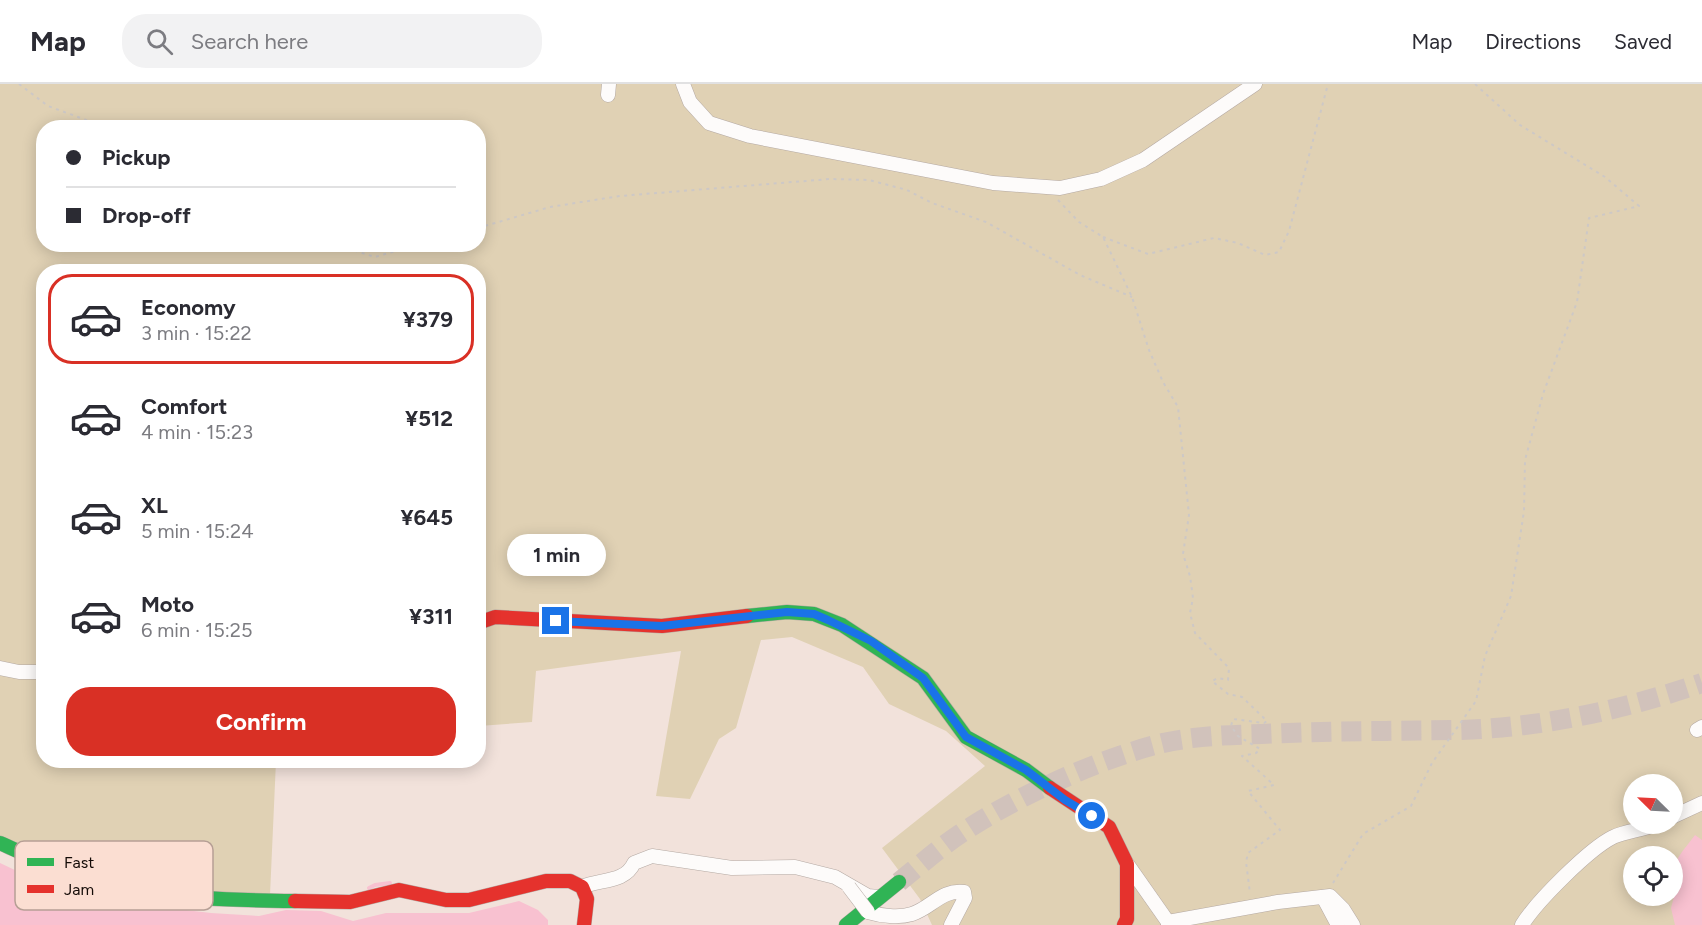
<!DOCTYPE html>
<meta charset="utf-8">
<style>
body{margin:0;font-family:Figtree,sans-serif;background:#f2f2f3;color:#2b2b33;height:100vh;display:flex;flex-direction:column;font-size:22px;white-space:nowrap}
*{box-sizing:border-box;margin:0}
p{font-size:20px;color:#7c7c81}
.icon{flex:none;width:33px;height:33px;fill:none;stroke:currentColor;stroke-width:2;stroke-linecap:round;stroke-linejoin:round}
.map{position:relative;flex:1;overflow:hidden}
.side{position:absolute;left:36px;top:180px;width:450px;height:504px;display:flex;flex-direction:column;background:#fff;border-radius:24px;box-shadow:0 3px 15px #0003}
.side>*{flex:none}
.hud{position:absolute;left:36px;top:36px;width:450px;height:132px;border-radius:24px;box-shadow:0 3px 15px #0003;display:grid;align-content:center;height:132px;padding:0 30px;background:#fff}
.needle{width:39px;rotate:294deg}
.tools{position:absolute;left:1623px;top:690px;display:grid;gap:12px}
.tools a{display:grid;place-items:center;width:60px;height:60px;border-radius:50%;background:#fff;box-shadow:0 3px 15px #0003;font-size:30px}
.end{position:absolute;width:27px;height:27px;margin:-14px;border:8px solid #1a73e8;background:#fff;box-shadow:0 0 0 3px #fff}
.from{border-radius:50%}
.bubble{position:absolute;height:42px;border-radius:21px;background:#fff;box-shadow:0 3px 15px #0003;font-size:20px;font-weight:700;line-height:42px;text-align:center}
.hud b{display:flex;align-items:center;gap:21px;height:57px;font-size:22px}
.hud b+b{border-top:2px solid #e1e1e2}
.hud i{width:15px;height:15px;background:#2b2b33}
ul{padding:10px 0 0;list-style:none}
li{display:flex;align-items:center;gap:18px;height:90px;margin:0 12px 9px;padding:0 18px;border:3px solid transparent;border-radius:24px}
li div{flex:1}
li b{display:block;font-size:22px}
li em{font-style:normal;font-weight:700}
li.on{border-color:#d93025}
li>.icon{width:54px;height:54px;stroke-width:1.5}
.action{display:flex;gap:12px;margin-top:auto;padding:12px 30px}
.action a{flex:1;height:69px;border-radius:24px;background:#d93025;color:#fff;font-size:24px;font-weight:700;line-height:69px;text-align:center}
header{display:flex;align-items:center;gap:36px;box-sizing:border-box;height:84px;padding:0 30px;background:#fff;border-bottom:2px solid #e1e1e2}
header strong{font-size:28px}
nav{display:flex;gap:33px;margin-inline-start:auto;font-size:21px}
.search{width:420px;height:54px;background:#f2f2f3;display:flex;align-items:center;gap:15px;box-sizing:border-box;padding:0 21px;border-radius:24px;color:#7c7c81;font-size:22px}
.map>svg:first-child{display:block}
.green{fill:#e0d1b4;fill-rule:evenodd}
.water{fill:#f8c1d0}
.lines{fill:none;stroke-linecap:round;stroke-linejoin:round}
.stream{stroke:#f8c1d0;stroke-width:4}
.secondary-tunnel{stroke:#d1c2bb;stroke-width:20;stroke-dasharray:20 10;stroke-linecap:butt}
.street-casing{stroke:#b4a9a3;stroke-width:15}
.fast-casing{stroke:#b4a9a3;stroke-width:15}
.jam-casing{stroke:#b4a9a3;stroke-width:15}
.path{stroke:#cdc8c6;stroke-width:2;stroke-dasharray:3 4.5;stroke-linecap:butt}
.street{stroke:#fdfbfa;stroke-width:14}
.fast{stroke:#30b455;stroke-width:14}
.jam{stroke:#e5322d;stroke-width:14}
.street-bridge-casing{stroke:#b4a9a3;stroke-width:15;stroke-linecap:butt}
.street-bridge{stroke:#fdfbfa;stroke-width:14}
.route{stroke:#1a73e8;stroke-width:8}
.key{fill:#fbded2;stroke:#b69f95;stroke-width:1.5}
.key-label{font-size:16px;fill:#140b07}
</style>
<header>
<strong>Map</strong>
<div class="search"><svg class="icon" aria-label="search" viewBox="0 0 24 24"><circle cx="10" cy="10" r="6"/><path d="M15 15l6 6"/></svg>Search here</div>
<nav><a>Map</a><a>Directions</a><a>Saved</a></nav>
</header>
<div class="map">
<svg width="1702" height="841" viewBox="0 0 1702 841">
<rect width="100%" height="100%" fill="#f2e2db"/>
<path class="green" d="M0,0H1702V841H932L920,815L882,764L985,682L946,647L889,620L863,583L792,553L761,556L736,644L719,655L690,715L656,712L681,567L536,587L532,638L479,642L478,188H44V676L276,677L270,811L172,806L73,788L0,760ZM44,44H478V160H44ZM1634,700H1672V740H1634ZM1634,772H1672V812H1634Z"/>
<g class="water">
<path d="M1695,751L1702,756V841H1675L1671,824L1676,805C1666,782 1682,769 1695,751Z"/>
<polygon points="0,779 53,804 143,821 211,829 259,832 286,826 321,827 353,837 386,829 469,829 519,817 538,826 548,836 548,841 0,841"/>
</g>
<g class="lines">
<polyline class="stream" points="369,804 375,801 390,799"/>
<path class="secondary-tunnel" d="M899,798C919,782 939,764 960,750C1015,713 1098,675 1163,659C1194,652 1229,651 1262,650C1327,647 1392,647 1457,646C1541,644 1623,626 1702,599"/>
<g class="street-casing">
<g id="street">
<polyline points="683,0 690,18 709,39 750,52 993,99 1060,104 1101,95 1143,76 1255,0"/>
<polyline points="608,11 609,0"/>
<polyline points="0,584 19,588 44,588"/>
<polyline points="1697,646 1702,643"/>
<polyline points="1672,733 1702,719"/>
<polyline points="1128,781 1168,838"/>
<path d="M582,803C600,795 625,799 634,779L652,772L732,784L795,783L835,793L868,812L879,813"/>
<polyline points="1323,813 1338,841"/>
<path d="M868,828C881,832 899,834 912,830C931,824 942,805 964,808L965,814L951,841"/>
<polyline points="1168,841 1168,838 1278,818 1330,812 1343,825 1353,841"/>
<path d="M1522,841C1536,818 1589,765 1613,753C1626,747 1643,746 1657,740"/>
</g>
</g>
<g class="fast-casing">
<g id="fast">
<polyline points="747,532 787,528 814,530 842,541 923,594 966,653 1026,686 1050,704"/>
<path d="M0,759C36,775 73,794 112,802C172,815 233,816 295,817"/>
<polyline points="846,841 899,798"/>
</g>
</g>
<g class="jam-casing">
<g id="jam">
<polyline points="478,539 495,533 662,542 747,532"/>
<polyline points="1050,704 1109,743 1127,780 1127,835 1124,841"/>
<polyline points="295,817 350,818 399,806 446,816 469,816 546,797 570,797 582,803 587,815 584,841"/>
</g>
</g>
<g class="path">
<polyline points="19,0 48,22 108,44"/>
<polyline points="1058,116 1079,138 1103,153 1132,213 1149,266 1163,298 1178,323 1189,431 1183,470 1190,492 1193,514 1190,529 1195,549 1229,584 1228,596 1218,594 1212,597 1228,610 1242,613 1267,637 1264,639 1233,635 1231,642 1238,652 1260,665 1256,669 1242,672 1274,701 1248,707 1280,746 1248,769 1246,778 1250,809"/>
<polyline points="478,144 550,123 620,112 830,95 869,96 907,106 932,119 986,138 1080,191 1132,213"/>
<polyline points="1103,153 1148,170 1214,154 1238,159 1265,171 1279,168 1289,147 1328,0"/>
<polyline points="333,160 375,173 420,160"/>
<polyline points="1333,799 1363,750 1411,722 1432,679 1476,617 1485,572 1511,512 1524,427 1525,376 1543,310 1577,218 1589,134 1639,122 1605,93 1520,41 1475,0"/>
</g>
<use href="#street" class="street"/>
<use href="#fast" class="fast"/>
<use href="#jam" class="jam"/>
<g class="street-bridge-casing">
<polyline id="street-bridge" points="849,803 868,828"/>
</g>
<use href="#street-bridge" class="street-bridge"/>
</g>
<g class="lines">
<polyline class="route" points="556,537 662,542 787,528 814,530 828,536 871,557 923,594 966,653 1026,686 1065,716 1092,732"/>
</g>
<rect x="15" y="757" width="198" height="69" rx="9" class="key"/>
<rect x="27" y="774" width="27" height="8" fill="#30b455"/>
<rect x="27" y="801" width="27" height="8" fill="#e5322d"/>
<g class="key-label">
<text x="64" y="784">Fast</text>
<text x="64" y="811">Jam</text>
</g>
</svg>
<div class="tools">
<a><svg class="needle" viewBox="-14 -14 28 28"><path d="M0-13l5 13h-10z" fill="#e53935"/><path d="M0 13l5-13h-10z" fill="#7c7c81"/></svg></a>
<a><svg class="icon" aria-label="locate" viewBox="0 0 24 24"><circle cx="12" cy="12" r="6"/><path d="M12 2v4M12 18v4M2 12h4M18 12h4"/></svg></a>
</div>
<i class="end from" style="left:1092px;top:732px"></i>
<i class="end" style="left:556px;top:537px"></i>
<div class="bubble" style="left:507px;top:450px;width:99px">1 min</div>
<div class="hud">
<b><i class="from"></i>Pickup</b>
<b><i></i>Drop-off</b>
</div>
<section class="side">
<ul>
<li class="on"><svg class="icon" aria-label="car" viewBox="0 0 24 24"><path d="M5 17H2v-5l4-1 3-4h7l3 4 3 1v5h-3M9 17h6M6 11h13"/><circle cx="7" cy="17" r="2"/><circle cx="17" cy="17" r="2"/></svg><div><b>Economy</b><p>3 min · 15:22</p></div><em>¥379</em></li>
<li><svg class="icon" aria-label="car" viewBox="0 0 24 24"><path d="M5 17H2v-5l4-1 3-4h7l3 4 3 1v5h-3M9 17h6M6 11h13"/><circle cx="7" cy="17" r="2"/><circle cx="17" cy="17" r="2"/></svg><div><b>Comfort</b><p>4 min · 15:23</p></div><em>¥512</em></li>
<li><svg class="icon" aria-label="car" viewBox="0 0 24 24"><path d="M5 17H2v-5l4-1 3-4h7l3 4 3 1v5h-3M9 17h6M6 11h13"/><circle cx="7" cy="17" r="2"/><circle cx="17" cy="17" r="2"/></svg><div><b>XL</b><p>5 min · 15:24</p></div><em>¥645</em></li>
<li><svg class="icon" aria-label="car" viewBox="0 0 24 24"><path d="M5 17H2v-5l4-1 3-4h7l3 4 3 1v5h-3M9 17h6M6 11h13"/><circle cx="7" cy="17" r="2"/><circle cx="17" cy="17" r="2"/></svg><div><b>Moto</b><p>6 min · 15:25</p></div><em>¥311</em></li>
</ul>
<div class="action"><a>Confirm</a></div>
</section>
</div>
